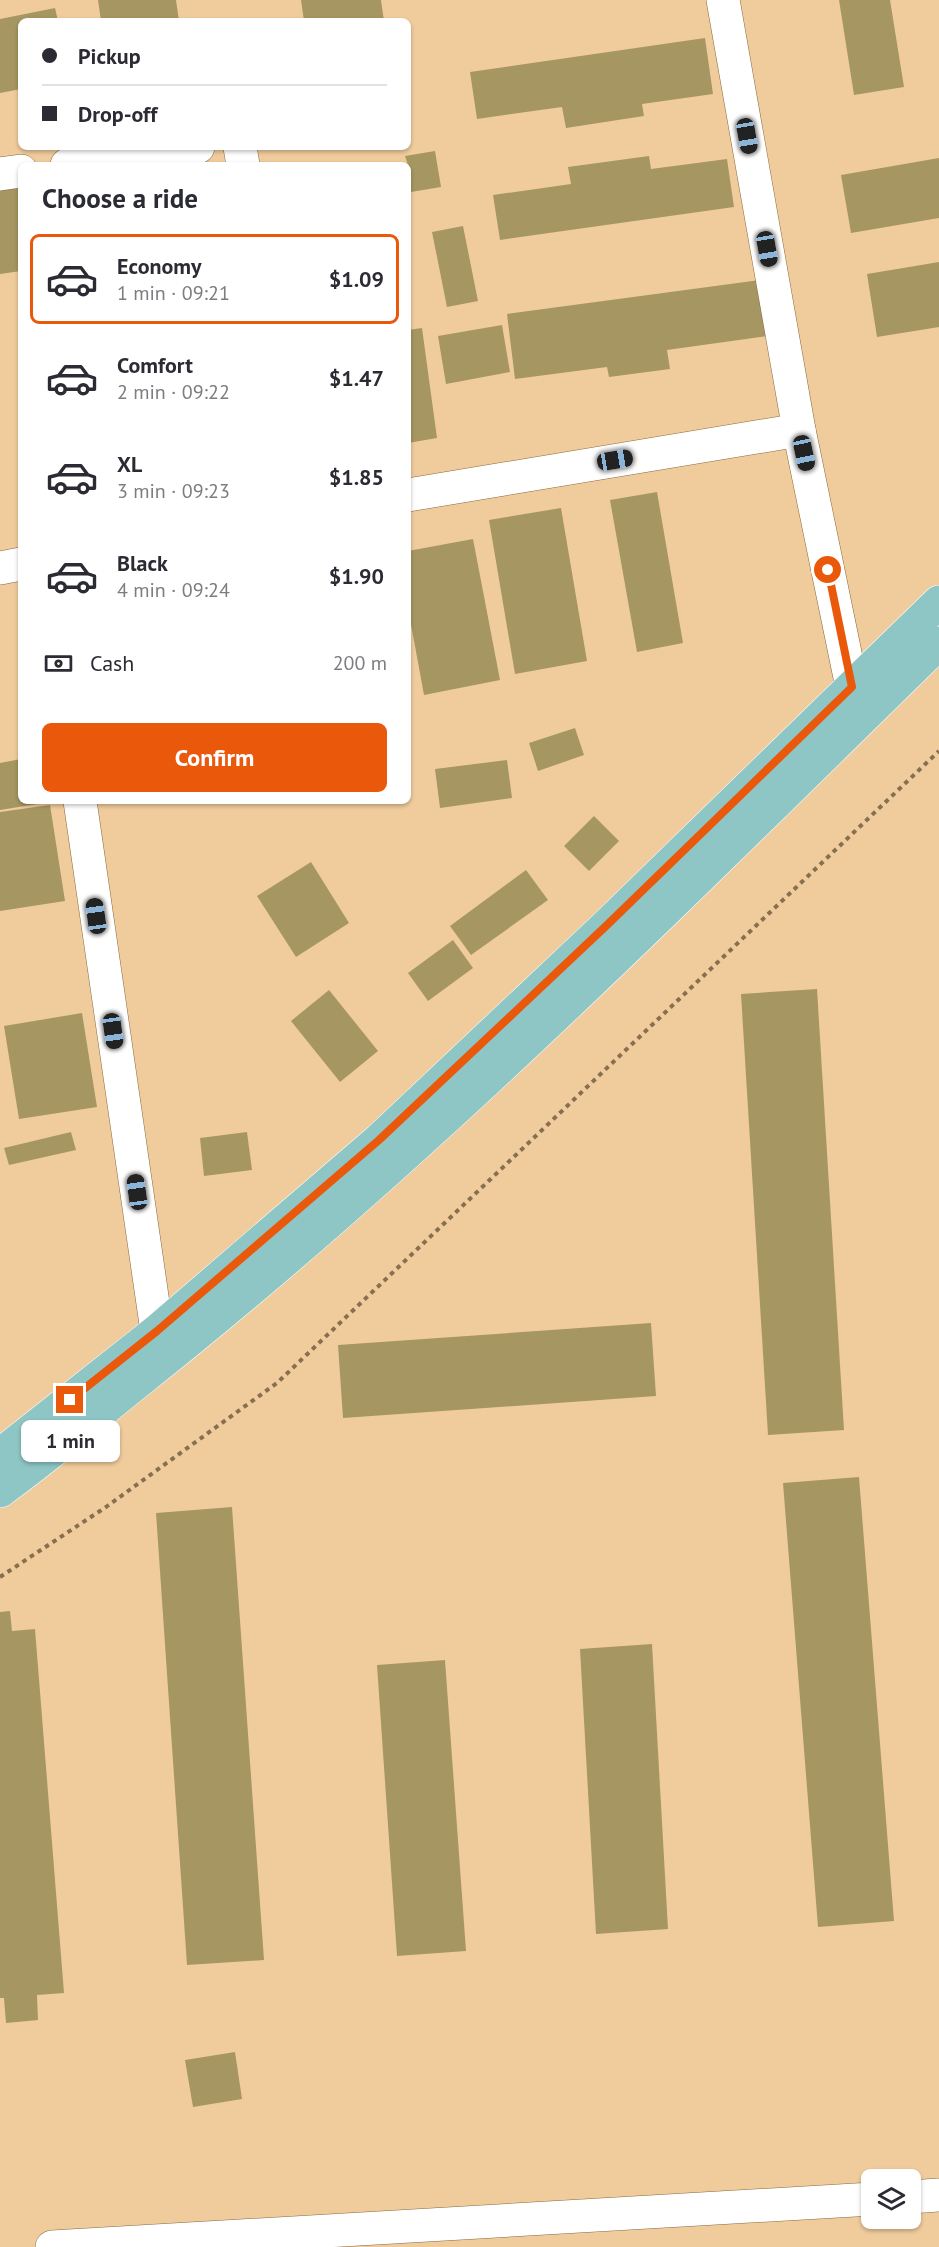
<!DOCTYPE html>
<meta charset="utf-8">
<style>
body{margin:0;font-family:"PT Sans",sans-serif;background:#f7f7f7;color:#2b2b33;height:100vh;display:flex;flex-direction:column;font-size:22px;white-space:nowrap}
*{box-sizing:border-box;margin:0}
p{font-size:20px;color:#7c7c81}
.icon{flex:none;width:33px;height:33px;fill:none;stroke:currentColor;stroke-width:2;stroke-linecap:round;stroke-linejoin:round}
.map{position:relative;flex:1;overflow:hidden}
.sheet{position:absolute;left:18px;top:162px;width:393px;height:642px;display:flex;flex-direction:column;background:#fff;border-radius:9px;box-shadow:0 2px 4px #0004}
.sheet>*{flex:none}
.banner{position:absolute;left:18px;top:18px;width:393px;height:132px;border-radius:9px;box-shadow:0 2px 4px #0004;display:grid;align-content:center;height:132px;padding:0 24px;background:#fff}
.controls{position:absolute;left:861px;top:2169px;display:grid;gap:12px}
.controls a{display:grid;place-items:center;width:60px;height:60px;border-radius:9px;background:#fff;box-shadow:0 2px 4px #0004;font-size:30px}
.end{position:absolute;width:27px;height:27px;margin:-14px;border:8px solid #ea580c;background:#fff;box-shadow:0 0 0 3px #fff}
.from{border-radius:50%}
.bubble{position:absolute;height:42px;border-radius:9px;background:#fff;box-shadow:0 2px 4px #0004;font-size:20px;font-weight:600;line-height:42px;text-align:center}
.car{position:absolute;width:18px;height:36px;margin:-18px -9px;border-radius:8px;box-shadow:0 0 4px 2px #0007;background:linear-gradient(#222 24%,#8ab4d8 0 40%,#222 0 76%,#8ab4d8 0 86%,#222 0)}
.banner b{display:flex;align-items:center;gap:21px;height:57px;font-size:22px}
.banner b+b{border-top:2px solid #e1e1e2}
.banner i{width:15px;height:15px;background:#2b2b33}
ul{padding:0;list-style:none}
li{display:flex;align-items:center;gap:18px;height:90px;margin:0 12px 9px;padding:0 12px;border:3px solid transparent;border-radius:9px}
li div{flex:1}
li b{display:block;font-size:22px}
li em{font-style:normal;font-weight:600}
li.current{border-color:#ea580c}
li>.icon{width:54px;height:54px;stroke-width:1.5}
h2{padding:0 24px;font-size:27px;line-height:72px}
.pay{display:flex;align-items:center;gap:15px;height:66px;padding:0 24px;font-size:22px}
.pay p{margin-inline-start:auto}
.button{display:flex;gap:12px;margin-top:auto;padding:12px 24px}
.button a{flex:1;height:69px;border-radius:9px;background:#ea580c;color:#fff;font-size:24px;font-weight:600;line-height:69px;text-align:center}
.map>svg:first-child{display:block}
.building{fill:#a69762}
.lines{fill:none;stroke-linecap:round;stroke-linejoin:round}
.minor-casing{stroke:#89693d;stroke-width:34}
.major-casing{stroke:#fff;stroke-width:34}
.path{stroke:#876f4f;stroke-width:4;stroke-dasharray:4.5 4.5;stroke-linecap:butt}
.minor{stroke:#fff;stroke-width:33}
.major{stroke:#8ec5c5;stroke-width:33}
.route{stroke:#ea580c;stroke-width:8}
</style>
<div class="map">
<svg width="939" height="2247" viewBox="0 0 939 2247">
<rect width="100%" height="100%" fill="#f0cc9d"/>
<g class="building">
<polygon points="98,0 176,0 179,21 101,21"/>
<polygon points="301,0 381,0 384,21 304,21"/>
<polygon points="839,0 890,0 904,87 854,95"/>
<polygon points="55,8 58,21 21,21 21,89 0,93 0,19"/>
<polygon points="705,38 713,94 642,104 644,116 566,128 562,107 477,119 470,72"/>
<polygon points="435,151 441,187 411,192 408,165 405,156"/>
<polygon points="649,156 651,169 727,159 734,207 500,240 493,195 571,184 568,167"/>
<polygon points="939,158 939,218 851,233 841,175"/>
<polygon points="21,185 21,271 0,274 0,189"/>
<polygon points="463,226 478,301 447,307 432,232"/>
<polygon points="939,262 939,327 877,337 867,274"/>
<polygon points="760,280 768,336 667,350 670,369 609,377 607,367 515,379 507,314"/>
<polygon points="502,325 510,372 446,384 438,336"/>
<polygon points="422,328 437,438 408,443 408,330"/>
<polygon points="657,492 683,643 637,652 610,500"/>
<polygon points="561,508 587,661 515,674 489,520"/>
<polygon points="473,539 500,680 424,695 408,608 408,551"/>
<polygon points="575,728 584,755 538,771 529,743"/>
<polygon points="21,759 21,801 50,802 0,810 0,763"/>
<polygon points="507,760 512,798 440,808 435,769"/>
<polygon points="50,805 65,901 0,911 0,812"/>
<polygon points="594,816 619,841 589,871 564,846"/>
<polygon points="311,862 349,923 296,957 257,896"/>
<polygon points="526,870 548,900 471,955 450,926"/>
<polygon points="453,940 473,968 428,1001 408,973"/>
<polygon points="817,989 844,1430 768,1435 741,994"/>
<polygon points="329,990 378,1051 340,1082 291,1021"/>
<polygon points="82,1013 97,1107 19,1119 4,1026"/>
<polygon points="71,1132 76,1150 9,1165 4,1148"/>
<polygon points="247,1132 252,1170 204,1176 200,1138"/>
<polygon points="651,1323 656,1396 343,1418 338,1345"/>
<polygon points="859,1477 894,1921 818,1927 783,1483"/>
<polygon points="232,1507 264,1960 187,1965 156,1513"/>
<polygon points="10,1611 12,1631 35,1629 64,1993 37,1995 38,2020 6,2023 4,1998 0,1998 0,1612"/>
<polygon points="652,1644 668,1929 596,1934 580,1649"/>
<polygon points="445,1660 466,1951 397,1956 377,1665"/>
<polygon points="235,2052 242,2099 193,2107 185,2060"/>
</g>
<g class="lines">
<g class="minor-casing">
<g id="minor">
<polyline points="723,0 799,430 852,687"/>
<polyline points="240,147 243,165"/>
<polyline points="67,165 198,147"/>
<polyline points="0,174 21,171"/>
<polyline points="408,495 799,430"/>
<polyline points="0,568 21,564"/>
<polyline points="80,801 157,1331"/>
<polyline points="910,2197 939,2195"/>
<polyline points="52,2247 872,2199"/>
</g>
</g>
<g class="major-casing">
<g id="major">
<polyline points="0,1455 157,1331 379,1140 606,926 939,602"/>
<path d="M0,1491C46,1458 90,1420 135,1384C421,1158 678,898 939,643"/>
</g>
</g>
<polyline class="path" points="0,1577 106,1507 277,1383 939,751"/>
<use href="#minor" class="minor"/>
<use href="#major" class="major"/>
</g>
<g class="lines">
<polyline class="route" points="70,1400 157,1331 379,1140 606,926 852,687 828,570"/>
</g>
</svg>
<div class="controls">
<a><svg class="icon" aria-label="layers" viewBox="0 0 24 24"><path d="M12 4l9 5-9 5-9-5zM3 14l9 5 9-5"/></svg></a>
</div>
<i class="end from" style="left:828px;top:570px"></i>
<i class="end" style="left:70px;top:1400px"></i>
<div class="bubble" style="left:21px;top:1420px;width:99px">1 min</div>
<i class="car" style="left:747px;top:136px;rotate:170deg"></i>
<i class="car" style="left:767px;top:249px;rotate:170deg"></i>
<i class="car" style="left:804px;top:453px;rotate:168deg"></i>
<i class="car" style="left:615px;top:460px;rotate:81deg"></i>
<i class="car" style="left:96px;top:916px;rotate:352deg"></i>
<i class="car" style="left:113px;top:1031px;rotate:172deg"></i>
<i class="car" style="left:137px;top:1192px;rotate:352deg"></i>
<div class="banner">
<b><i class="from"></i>Pickup</b>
<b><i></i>Drop-off</b>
</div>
<section class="sheet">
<h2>Choose a ride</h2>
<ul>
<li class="current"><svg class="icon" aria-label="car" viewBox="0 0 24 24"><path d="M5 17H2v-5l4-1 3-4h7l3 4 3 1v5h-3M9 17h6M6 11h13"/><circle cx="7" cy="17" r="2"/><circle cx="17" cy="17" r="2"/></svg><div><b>Economy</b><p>1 min · 09:21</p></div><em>$1.09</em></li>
<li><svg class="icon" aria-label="car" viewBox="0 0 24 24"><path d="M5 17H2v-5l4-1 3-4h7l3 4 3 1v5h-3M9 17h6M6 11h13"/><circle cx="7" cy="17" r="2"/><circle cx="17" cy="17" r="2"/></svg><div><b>Comfort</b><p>2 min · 09:22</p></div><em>$1.47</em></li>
<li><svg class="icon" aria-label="car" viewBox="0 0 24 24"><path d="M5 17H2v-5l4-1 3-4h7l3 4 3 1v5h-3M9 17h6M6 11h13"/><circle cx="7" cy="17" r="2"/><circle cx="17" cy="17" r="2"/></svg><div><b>XL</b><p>3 min · 09:23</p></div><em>$1.85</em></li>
<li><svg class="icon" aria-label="car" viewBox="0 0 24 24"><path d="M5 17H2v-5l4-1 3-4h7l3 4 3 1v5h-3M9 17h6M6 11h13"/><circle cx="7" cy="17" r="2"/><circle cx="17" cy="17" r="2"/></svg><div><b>Black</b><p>4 min · 09:24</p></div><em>$1.90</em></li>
</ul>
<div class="pay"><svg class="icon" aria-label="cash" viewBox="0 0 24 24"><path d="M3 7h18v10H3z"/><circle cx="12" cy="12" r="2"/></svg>Cash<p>200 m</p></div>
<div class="button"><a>Confirm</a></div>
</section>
</div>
